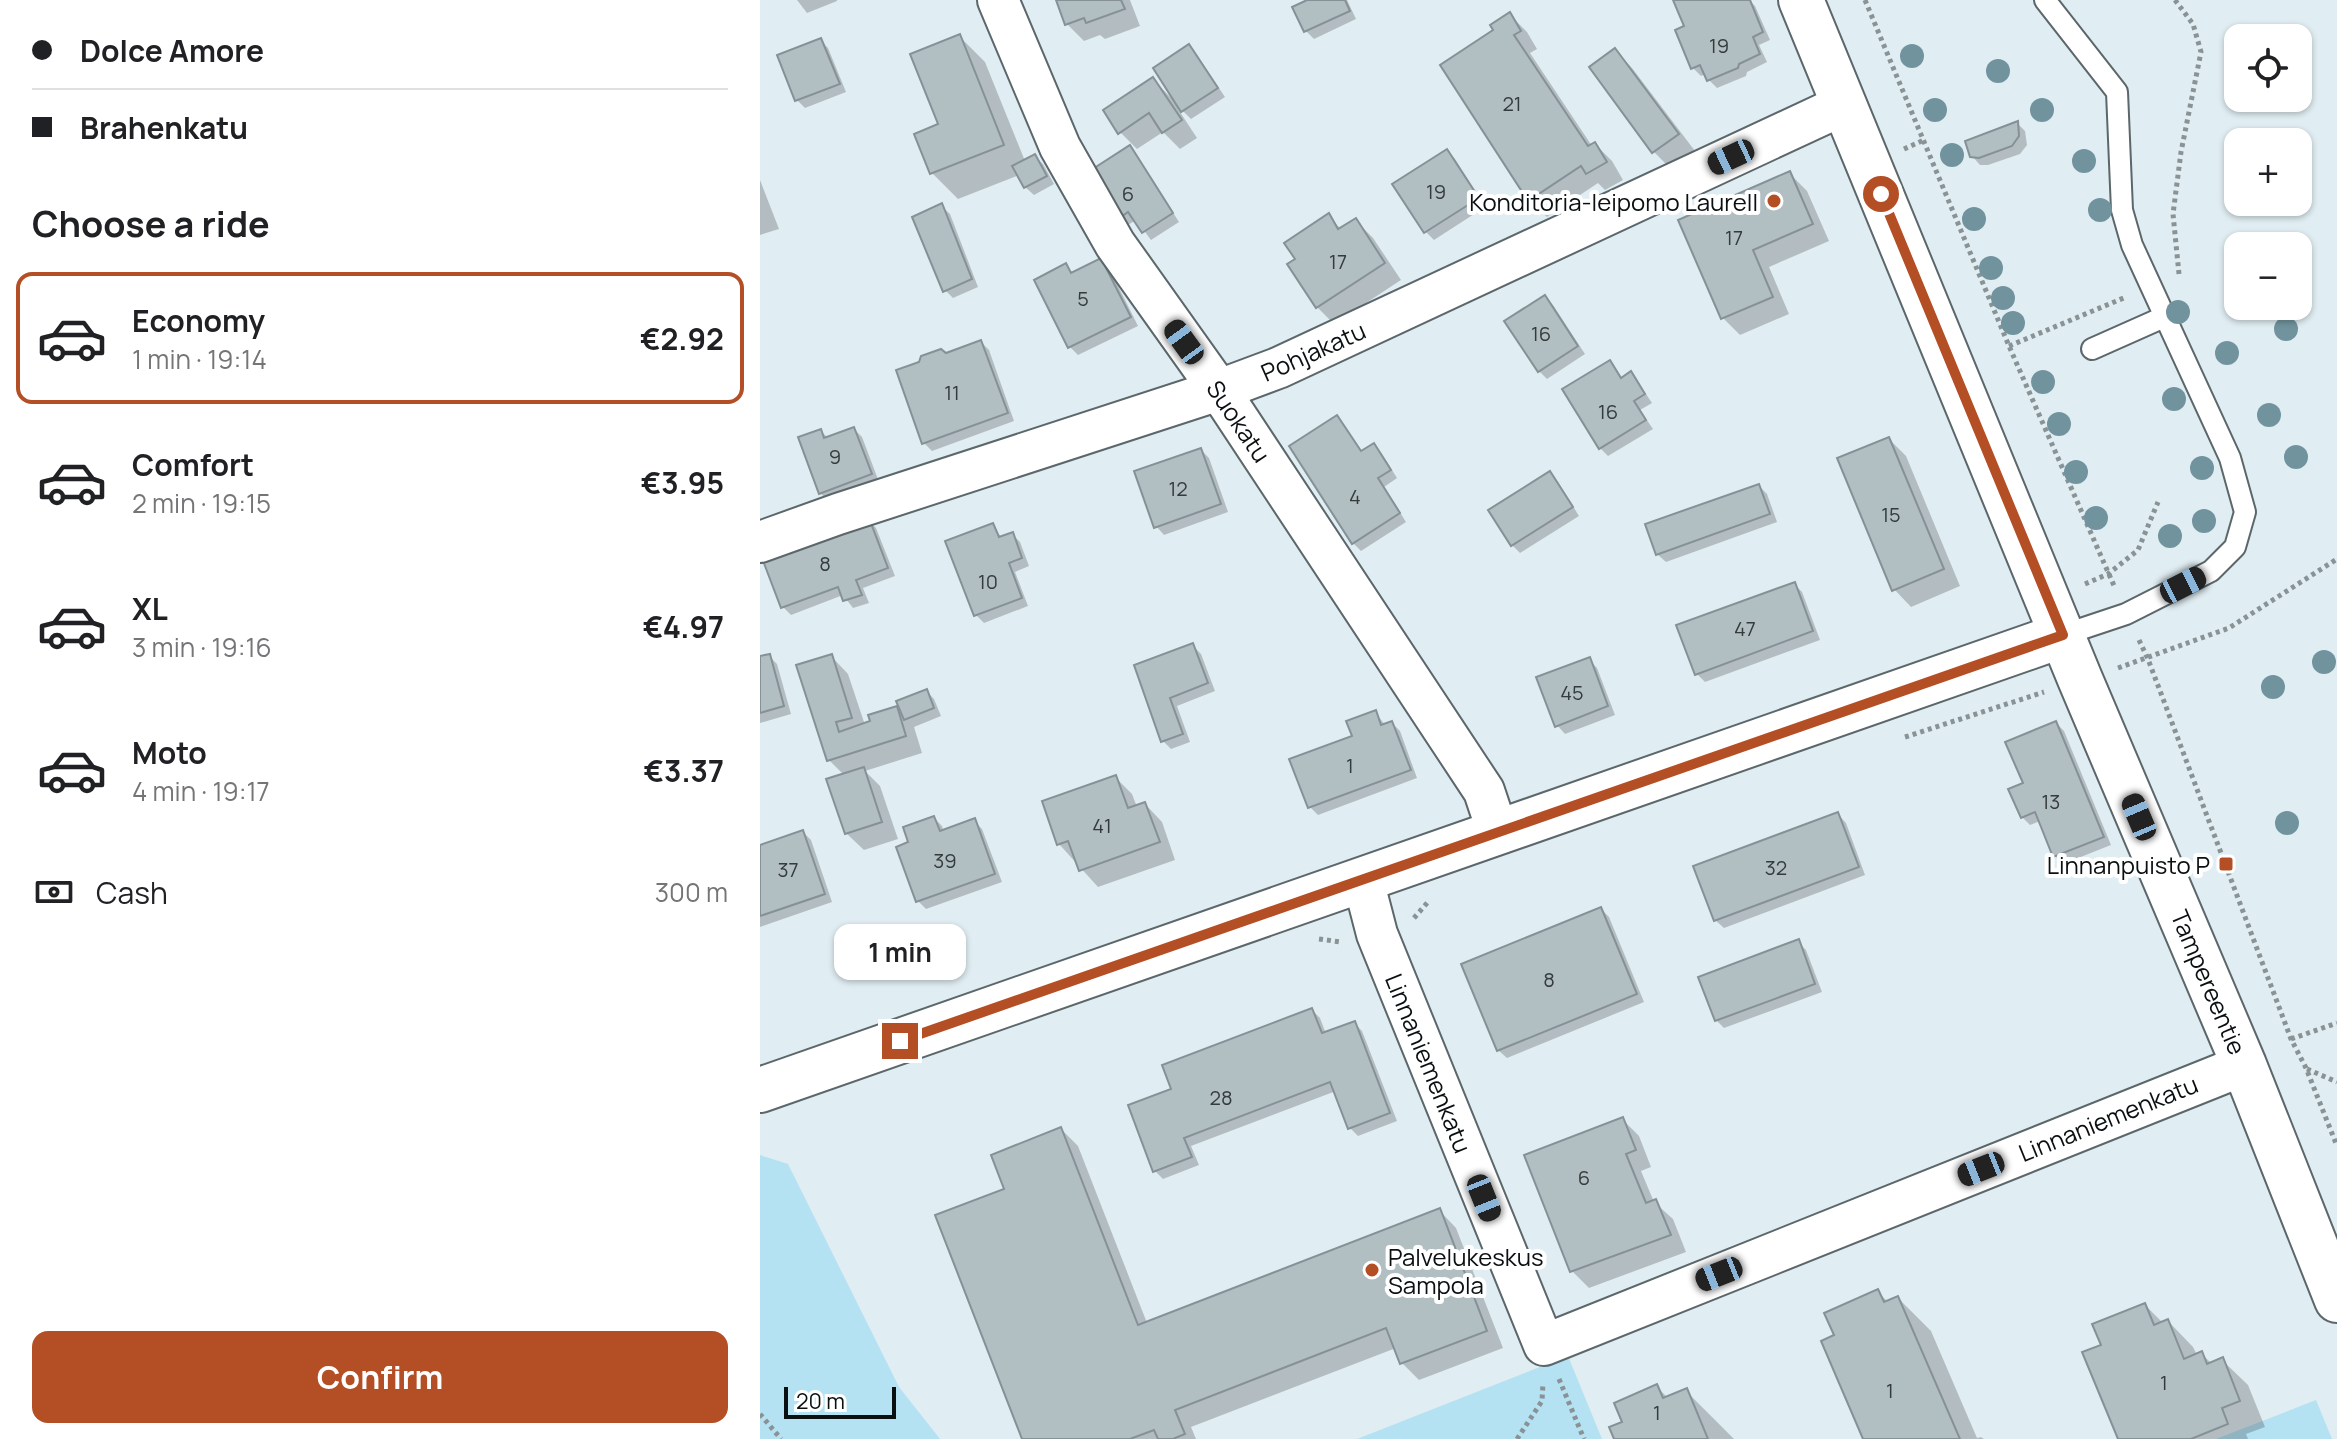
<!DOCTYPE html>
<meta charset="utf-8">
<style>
body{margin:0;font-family:Manrope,sans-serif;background:#f6f6f6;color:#202124;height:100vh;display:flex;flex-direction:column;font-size:30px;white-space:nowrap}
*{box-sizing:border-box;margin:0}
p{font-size:26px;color:#757577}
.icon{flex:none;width:44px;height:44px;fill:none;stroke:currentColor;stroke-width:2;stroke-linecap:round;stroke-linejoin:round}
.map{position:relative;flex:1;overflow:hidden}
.sheet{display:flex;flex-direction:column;background:#fff;width:760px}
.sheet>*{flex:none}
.guide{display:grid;align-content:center;height:176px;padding:0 32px;background:#fff}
.buttons{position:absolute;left:1464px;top:24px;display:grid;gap:16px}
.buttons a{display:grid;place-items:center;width:88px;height:88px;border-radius:16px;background:#fff;box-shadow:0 2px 6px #0004;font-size:40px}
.scale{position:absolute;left:24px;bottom:20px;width:112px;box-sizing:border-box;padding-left:8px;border:4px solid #0a0f10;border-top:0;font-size:22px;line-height:28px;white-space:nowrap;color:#0a0f10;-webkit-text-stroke:6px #fff;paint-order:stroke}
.end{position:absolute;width:36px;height:36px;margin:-18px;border:10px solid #b44e24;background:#fff;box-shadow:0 0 0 4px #fff}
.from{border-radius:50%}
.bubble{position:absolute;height:56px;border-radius:16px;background:#fff;box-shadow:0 2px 6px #0004;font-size:26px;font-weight:700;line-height:56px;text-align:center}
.car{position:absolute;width:24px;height:48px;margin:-24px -12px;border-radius:10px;box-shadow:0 0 6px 2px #0007;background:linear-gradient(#222 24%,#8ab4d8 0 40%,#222 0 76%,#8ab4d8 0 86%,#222 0)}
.guide b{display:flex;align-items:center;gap:28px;height:76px;font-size:30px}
.guide b+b{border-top:2px solid #e0e0e0}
.guide i{width:20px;height:20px;background:#202124}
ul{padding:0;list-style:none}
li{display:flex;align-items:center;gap:24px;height:132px;margin:0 16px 12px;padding:0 16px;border:4px solid transparent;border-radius:16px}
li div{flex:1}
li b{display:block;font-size:30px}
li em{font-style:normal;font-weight:700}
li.current{border-color:#b44e24}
li>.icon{width:72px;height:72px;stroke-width:1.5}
h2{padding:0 32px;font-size:36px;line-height:96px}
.pay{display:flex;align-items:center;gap:20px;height:88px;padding:0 32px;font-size:30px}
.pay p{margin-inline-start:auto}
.cta{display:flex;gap:16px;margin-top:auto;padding:16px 32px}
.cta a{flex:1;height:92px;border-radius:16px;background:#b44e24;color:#fff;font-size:32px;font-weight:700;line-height:92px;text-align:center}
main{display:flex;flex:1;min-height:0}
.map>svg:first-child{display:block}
.green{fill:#b4e2f2}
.shadow{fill:#0003}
.building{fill:#b1bec2;stroke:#859196;stroke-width:2}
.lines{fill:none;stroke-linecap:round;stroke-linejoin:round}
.lane-casing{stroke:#5b676b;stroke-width:24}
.street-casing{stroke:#5b676b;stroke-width:44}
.secondary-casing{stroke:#5b676b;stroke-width:48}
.path{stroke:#899396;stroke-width:5;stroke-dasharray:4 4;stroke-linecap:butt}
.lane{stroke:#fff;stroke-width:20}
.street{stroke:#fff;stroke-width:40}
.secondary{stroke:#fff;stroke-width:44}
.tree{fill:#71939e}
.route{stroke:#b44e24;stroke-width:10}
.poi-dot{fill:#b44e24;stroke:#fff;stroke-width:3}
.labels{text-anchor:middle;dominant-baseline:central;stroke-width:8;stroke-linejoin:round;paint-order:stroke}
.number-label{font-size:20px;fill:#343b3c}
.poi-label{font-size:24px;fill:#0a0f10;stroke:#fff;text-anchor:end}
.street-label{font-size:24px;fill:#0a0f10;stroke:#fff}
</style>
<main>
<section class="sheet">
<div class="guide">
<b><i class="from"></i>Dolce Amore</b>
<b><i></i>Brahenkatu</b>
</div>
<h2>Choose a ride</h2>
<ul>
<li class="current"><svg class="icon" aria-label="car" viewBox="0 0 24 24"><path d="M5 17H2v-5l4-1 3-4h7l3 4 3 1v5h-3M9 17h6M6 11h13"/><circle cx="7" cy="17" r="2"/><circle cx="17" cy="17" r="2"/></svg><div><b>Economy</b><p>1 min · 19:14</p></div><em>€2.92</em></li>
<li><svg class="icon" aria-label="car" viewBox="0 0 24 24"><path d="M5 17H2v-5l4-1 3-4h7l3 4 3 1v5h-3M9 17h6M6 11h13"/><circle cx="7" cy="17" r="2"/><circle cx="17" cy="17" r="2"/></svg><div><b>Comfort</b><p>2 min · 19:15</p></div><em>€3.95</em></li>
<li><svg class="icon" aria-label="car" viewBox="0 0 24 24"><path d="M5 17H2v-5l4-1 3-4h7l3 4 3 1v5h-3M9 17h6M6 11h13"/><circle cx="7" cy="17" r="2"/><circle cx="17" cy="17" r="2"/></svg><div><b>XL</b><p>3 min · 19:16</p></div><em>€4.97</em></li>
<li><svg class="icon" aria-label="car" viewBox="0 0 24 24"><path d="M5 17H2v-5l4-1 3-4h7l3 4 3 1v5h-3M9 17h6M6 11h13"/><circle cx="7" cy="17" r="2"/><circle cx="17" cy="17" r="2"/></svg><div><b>Moto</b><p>4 min · 19:17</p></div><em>€3.37</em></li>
</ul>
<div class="pay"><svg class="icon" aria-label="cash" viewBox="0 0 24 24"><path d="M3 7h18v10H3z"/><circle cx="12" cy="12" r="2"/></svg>Cash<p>300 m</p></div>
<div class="cta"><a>Confirm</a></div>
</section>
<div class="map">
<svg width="1577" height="1439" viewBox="0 0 1577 1439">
<rect width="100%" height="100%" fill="#e0edf2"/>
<g class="green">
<polygon points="0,1155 28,1164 139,1387 180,1439 0,1439"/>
<polygon points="808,1356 842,1439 597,1439"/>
<polygon points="1556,1400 1572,1439 1456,1439"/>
</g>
<g class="shadow">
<polygon points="37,0 77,0 77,1 47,13"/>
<polygon points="298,0 370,0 380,26 345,39 340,35 324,41 307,24"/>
<polygon points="552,0 587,0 596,19 554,39 546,31"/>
<polygon points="915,0 989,0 995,6 1010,40 999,45 1007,62 987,72 986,76 957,88 949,80 946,74 941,76 933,68 926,28"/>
<polygon points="750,15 767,32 777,49 770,53 832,146 835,144 852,161 863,180 845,190 838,183 787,217 769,200 736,31"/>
<polygon points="199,36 225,62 265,161 274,156 283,164 294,184 274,195 265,187 259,175 198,199 172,173 157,135 180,125"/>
<polygon points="60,40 68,48 86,92 45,108 37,100"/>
<polygon points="429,47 437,55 465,97 431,119 419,107 418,109 437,138 420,149 403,132 377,149 360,132 393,79 413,100"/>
<polygon points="855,50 872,68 935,151 911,169 894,152"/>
<polygon points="1257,123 1265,131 1267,145 1260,154 1228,165 1220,165 1212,156"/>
<polygon points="369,148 377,156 419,222 391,240 376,220 363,228 355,220"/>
<polygon points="687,151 695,159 725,207 674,240 666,232"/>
<polygon points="1030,174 1047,191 1069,241 1009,267 1029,314 980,335 963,318 920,221"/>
<polygon points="0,180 19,229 0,235"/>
<polygon points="181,206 190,214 218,287 193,298 185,290"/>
<polygon points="568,216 582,230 596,221 613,238 641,280 574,324 557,307 537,259"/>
<polygon points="341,260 349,268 378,326 318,355 310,347 306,266 314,274"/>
<polygon points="785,297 793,305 825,354 787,379 779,371"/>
<polygon points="221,342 229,350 254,421 172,451 164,443 186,355"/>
<polygon points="849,363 863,379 870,374 878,382 892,403 880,410 893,429 848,456 840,448"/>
<polygon points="577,417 585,426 603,453 614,446 622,454 637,478 624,487 646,522 601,551 593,543"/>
<polygon points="94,429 102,437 119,482 69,501 60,493 61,431 68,438"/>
<polygon points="1129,439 1146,456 1200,586 1151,607 1134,589"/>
<polygon points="441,450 449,458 468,512 404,535 396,526"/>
<polygon points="790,473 798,482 819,516 760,553 752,545"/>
<polygon points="999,486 1007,494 1017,522 906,562 897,554"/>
<polygon points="108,520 116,528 135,576 103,588 109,603 93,608 83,595 31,615 23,607"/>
<polygon points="232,526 242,538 252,534 260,542 269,566 255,572 268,606 224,623 216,615"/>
<polygon points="1034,584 1042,592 1060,640 945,682 937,674"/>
<polygon points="433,646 441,654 455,691 417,706 430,742 411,749 403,741 376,667"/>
<polygon points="9,656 17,664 31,714 0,723 0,658"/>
<polygon points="71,656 88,674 105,725 136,709 145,717 166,691 174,699 181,716 154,727 162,753 105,771 120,786 138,839 104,850 86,833 84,775 69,760"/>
<polygon points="829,660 837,668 855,715 805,734 797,725"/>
<polygon points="615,712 625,725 632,723 640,731 657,778 558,815 550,807 594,737"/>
<polygon points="1296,723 1304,731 1351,845 1303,864 1295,856 1280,821 1270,825 1262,817 1265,784"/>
<polygon points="355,777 372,794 377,807 385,804 402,822 415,860 338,887 299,844"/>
<polygon points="1078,814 1086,823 1105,875 964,928 955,920"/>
<polygon points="174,818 182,826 184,832 214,821 222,829 242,882 166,909 158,901 151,844"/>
<polygon points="43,832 51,840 72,902 0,927 0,847"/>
<polygon points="841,909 849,917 884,1002 747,1058 738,1050"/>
<polygon points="1038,942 1046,950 1062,992 964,1028 956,1020"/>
<polygon points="552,1010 560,1018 566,1034 594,1023 602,1031 637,1121 598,1136 590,1128 576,1091 431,1146 439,1165 403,1179 395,1171 413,1090"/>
<polygon points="862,1119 879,1136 891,1167 881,1171 894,1202 913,1219 926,1252 829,1288 812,1271"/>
<polygon points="301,1129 318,1146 387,1323 679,1210 696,1228 743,1348 659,1380 642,1363 636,1348 431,1427 436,1439 264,1439 247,1190"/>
<polygon points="1118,1292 1128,1302 1138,1298 1171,1331 1217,1438 1221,1437 1224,1439 1105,1439 1076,1336"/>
<polygon points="1385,1305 1403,1323 1408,1321 1433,1347 1437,1355 1441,1353 1452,1364 1462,1360 1488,1385 1505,1427 1486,1434 1488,1439 1360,1439 1343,1346"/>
<polygon points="897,1387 908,1398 926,1391 974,1439 856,1439 865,1423"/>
</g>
<g class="building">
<polygon points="296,0 361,0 365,9 326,23 324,18 305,25"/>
<polygon points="547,0 585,0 590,11 544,32 532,7"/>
<polygon points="913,0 990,0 1003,32 993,37 1000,54 979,64 978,68 947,81 940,65 931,69 915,30 924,26"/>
<polygon points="750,12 761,31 754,35 828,146 835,142 847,162 826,174 821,166 768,201 680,65 733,30 730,25"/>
<polygon points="200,34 244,145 170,174 154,134 178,124 150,54"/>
<polygon points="61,38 80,84 35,101 17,55"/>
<polygon points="429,44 458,88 421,112 393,68"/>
<polygon points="855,48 919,134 892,153 829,67"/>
<polygon points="393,77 422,120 402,133 389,113 358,134 343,110"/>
<polygon points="1258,121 1259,136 1252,146 1219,158 1210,157 1205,141"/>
<polygon points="370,145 413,213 382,233 368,212 354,222 325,174"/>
<polygon points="687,149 719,198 664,233 632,184"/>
<polygon points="275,154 287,176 264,188 252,166"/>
<polygon points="1030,171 1053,224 993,250 1013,297 961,319 918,220"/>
<polygon points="182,203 212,279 183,292 152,217"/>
<polygon points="569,213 578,229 596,218 625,263 556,308 527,264 535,259 524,243"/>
<polygon points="341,258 371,317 308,348 274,280 306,263 311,273"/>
<polygon points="785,295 818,346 778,372 744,321"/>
<polygon points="221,340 248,413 162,444 136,370 159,362 161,356 181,349 186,353"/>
<polygon points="850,360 861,378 871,371 885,394 874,401 886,420 839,449 802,389"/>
<polygon points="577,415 601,451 614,443 631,470 618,478 640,513 592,544 529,446"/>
<polygon points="94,427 112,474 59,494 38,437 61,429 64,438"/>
<polygon points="1129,437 1184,569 1132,591 1077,458"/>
<polygon points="441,448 461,504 394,528 374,471"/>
<polygon points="790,471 813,507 751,546 728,510"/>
<polygon points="999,484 1010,514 896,555 885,524"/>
<polygon points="109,518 128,568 96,580 102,595 83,601 78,587 21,608 2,558"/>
<polygon points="233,523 239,537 253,532 262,558 249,563 262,598 214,616 185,541"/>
<polygon points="1035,582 1053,631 935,675 916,625"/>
<polygon points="433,643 448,683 410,698 423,734 401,742 374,665"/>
<polygon points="10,654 24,706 0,713 0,656"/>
<polygon points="72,654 92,718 76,722 79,732 110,721 108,715 137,706 146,736 67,761 36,665"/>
<polygon points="830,657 848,706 795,727 776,677"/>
<polygon points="167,689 174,708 144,720 136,701"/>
<polygon points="616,710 621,725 632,721 651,770 548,808 529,759 592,736 586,721"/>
<polygon points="1296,721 1344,837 1293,857 1275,812 1261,818 1248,789 1263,783 1245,742"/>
<polygon points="104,767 122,822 85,834 66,779"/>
<polygon points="356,775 368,808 385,802 400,842 319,871 308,841 297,845 282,801"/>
<polygon points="1078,812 1099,867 954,921 933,866"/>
<polygon points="174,816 180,831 215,818 235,874 156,902 136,847 148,842 143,827"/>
<polygon points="43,830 65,894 0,916 0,845"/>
<polygon points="841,907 877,994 737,1051 701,964"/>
<polygon points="1039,939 1055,984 955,1021 938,977"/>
<polygon points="552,1008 562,1033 595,1021 630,1113 588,1129 570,1082 424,1138 432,1157 393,1172 368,1105 411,1089 402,1065"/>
<polygon points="863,1117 876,1150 866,1154 886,1203 896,1199 911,1235 810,1272 764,1155"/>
<polygon points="301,1127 378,1325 680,1208 727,1331 640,1364 626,1328 415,1410 425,1434 413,1439 398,1439 394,1430 370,1439 262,1439 175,1215 244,1189 231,1155"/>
<polygon points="1118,1289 1124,1302 1138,1296 1200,1439 1103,1439 1061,1341 1074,1335 1064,1313"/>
<polygon points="1385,1303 1394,1325 1408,1319 1424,1359 1442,1351 1447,1364 1463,1357 1480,1401 1462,1408 1468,1424 1431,1439 1358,1439 1322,1352 1341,1345 1332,1324"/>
<polygon points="897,1384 903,1398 927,1388 948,1439 854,1439 849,1427 862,1422 854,1403"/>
</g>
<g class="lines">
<g class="lane-casing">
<g id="lane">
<polyline points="1285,0 1357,92 1362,210 1372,245 1470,458 1485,512 1475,547 1451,571 1366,614 1303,635"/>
<polyline points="1332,349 1404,317"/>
</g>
</g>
<g class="street-casing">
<g id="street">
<polyline points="238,0 300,147 355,244 459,390 724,791 738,833"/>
<polyline points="0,542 78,514 459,390 518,368 1083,105"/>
<polyline points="603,880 617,934 784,1345 1484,1065"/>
</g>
</g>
<g class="secondary-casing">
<g id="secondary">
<polyline points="1041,0 1320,679 1484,1065 1577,1300"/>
<polyline points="0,1090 1303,635"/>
</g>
</g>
<g class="path">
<polyline points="1105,0 1249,346 1355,588"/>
<polyline points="1415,0 1433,24 1441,52 1421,152 1413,214 1419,274"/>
<polyline points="1144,149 1164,140"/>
<polyline points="1249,346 1366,297"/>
<polyline points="1325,584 1348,574 1378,550 1398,502"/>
<polyline points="1379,640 1388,659 1531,1039 1546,1068 1577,1146"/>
<polyline points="1358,668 1469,628 1577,559"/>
<polyline points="1145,737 1284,692"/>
<polyline points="654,918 668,902"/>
<polyline points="559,939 581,942"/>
<polyline points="1531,1039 1577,1023"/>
<polyline points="1547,1069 1577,1082"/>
<polyline points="799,1379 824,1439"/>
<polyline points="0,1414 21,1439"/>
<polyline points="757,1439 782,1401 783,1383"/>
</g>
<use href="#lane" class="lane"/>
<use href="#street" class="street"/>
<use href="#secondary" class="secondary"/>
</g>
<g class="tree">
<circle cx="1152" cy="56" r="12"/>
<circle cx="1238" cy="71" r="12"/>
<circle cx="1175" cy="110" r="12"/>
<circle cx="1282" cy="110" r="12"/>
<circle cx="1192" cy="155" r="12"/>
<circle cx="1324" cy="161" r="12"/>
<circle cx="1340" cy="210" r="12"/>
<circle cx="1214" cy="219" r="12"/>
<circle cx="1231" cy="268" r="12"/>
<circle cx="1243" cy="298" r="12"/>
<circle cx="1418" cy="312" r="12"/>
<circle cx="1253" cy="323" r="12"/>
<circle cx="1526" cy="329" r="12"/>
<circle cx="1467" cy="353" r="12"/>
<circle cx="1283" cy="382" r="12"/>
<circle cx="1414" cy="399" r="12"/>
<circle cx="1509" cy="415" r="12"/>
<circle cx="1299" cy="424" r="12"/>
<circle cx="1536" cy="457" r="12"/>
<circle cx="1442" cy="468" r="12"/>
<circle cx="1316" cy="472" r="12"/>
<circle cx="1336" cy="518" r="12"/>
<circle cx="1444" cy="521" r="12"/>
<circle cx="1410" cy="536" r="12"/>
<circle cx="1564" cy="662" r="12"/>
<circle cx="1513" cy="687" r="12"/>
<circle cx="1527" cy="823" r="12"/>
</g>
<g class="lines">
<polyline class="route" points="140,1041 1303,635 1121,194"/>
</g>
<g class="poi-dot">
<circle cx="1014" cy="201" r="8"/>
<rect x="1458" y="856" width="16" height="16" rx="4"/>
<circle cx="612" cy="1270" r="8"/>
</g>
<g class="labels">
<g class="number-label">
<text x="959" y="45">19</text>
<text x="752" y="103">21</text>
<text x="676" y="191">19</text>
<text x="368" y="193">6</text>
<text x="974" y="237">17</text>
<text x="578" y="261">17</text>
<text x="323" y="298">5</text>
<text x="781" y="333">16</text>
<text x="192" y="392">11</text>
<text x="848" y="411">16</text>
<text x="75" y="456">9</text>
<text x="418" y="488">12</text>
<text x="595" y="496">4</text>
<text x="1131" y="514">15</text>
<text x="65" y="563">8</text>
<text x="228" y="581">10</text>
<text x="985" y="628">47</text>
<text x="812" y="692">45</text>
<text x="590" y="765">1</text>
<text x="1291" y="801">13</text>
<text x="342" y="825">41</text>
<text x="185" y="860">39</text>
<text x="1016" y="867">32</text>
<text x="28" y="869">37</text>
<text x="789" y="979">8</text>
<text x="461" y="1097">28</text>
<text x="824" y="1177">6</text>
<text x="1404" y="1382">1</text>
<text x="1130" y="1390">1</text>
<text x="897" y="1412">1</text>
</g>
<g class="poi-label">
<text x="998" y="201">Konditoria-leipomo Laurell</text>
<text x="1450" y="864">Linnanpuisto P</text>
<text x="628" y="1256" text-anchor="start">Palvelukeskus<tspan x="628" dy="28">Sampola</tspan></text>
</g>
<g class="street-label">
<text transform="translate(553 351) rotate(-24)">Pohjakatu</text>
<text transform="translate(479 421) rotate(56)">Suokatu</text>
<text transform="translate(1449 982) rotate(67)">Tampereentie</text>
<text transform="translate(669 1063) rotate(68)">Linnaniemenkatu</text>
<text transform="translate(1348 1118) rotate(-22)">Linnaniemenkatu</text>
</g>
</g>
</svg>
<div class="buttons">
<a><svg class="icon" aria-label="locate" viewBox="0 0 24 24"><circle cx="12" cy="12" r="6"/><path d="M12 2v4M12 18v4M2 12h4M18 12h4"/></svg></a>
<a>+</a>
<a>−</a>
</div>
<div class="scale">20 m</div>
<i class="end from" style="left:1121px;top:194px"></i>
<i class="end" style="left:140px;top:1041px"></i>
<div class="bubble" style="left:74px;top:924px;width:132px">1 min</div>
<i class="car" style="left:971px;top:157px;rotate:245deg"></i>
<i class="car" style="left:424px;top:342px;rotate:324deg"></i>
<i class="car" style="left:1423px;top:585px;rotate:63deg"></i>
<i class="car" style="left:1379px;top:817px;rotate:337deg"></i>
<i class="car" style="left:1221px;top:1169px;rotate:248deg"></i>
<i class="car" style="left:724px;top:1198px;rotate:158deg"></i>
<i class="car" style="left:959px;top:1274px;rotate:248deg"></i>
</div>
</main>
